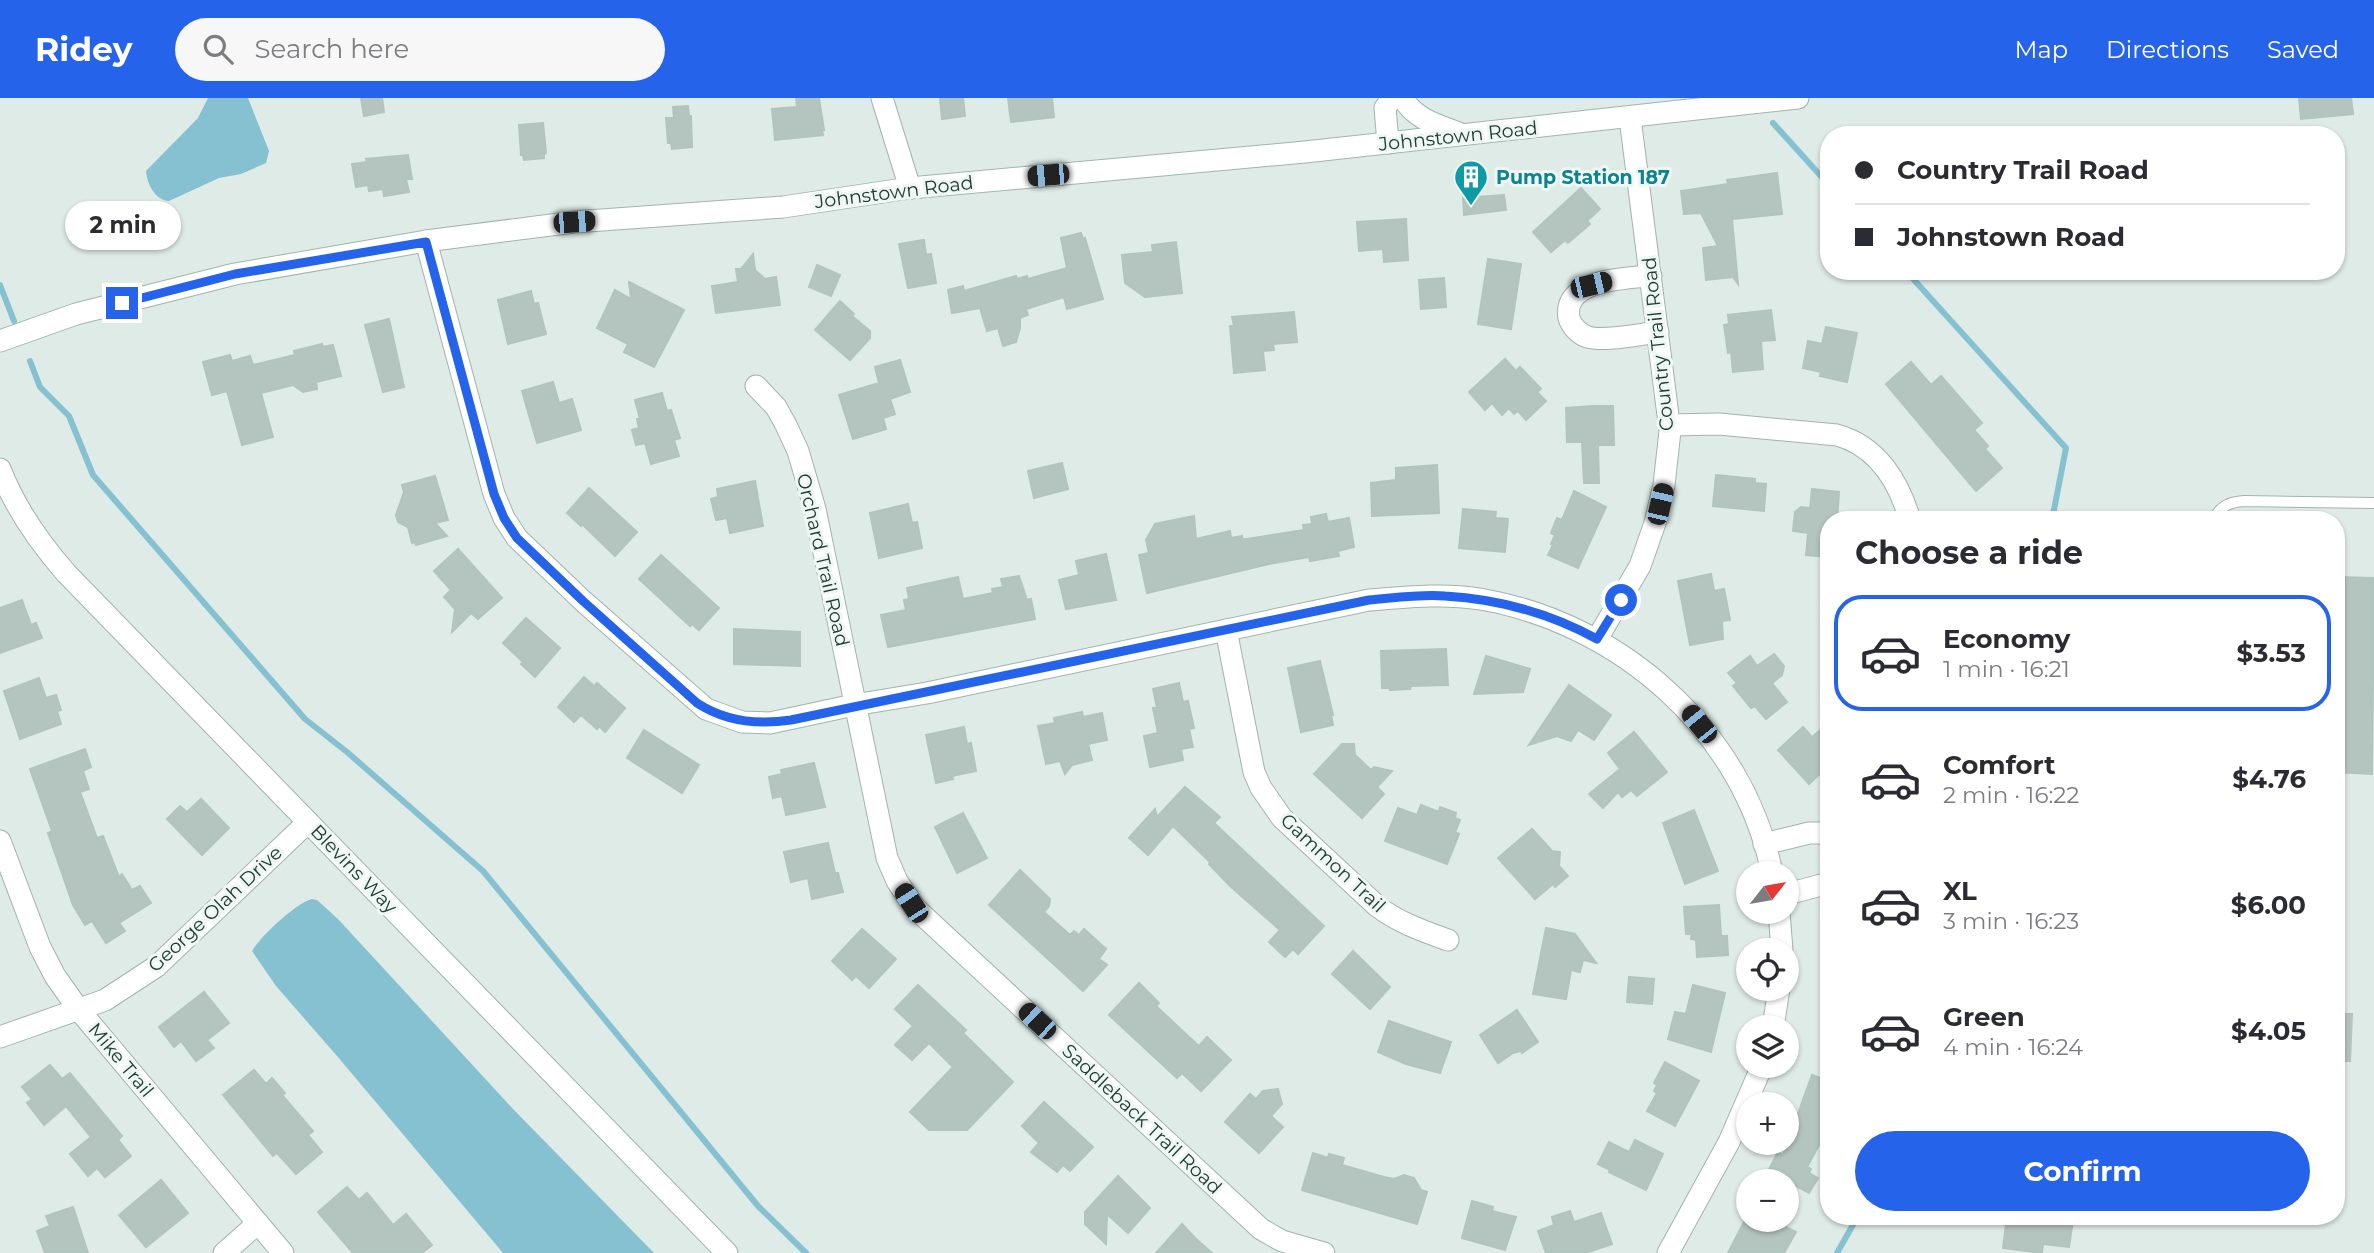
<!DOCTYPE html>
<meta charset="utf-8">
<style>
body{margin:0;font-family:Montserrat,sans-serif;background:#f7f7f7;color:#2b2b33;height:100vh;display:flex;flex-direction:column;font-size:26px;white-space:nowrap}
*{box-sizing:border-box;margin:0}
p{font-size:23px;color:#7c7c81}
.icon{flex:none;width:38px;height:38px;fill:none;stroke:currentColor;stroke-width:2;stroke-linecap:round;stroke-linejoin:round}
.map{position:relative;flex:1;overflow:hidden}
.panel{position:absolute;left:1820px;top:413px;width:525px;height:714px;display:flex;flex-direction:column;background:#fff;border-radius:28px;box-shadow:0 2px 5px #0004}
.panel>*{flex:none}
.guide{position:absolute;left:1820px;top:28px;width:525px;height:154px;border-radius:28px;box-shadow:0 2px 5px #0004;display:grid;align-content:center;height:154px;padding:0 35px;background:#fff}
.needle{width:46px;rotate:59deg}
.tools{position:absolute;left:1736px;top:763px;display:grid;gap:14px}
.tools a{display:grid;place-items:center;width:63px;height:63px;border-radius:50%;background:#fff;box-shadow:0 2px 5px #0004;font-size:35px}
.end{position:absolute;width:32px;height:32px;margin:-16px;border:9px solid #2563eb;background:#fff;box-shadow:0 0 0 4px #fff}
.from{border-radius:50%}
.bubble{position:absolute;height:49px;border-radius:24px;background:#fff;box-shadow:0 2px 5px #0004;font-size:23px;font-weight:700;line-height:49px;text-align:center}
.car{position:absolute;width:21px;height:42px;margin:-21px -10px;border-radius:9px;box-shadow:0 0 5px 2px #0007;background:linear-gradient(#222 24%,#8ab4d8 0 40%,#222 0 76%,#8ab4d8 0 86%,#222 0)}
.guide b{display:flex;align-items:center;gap:24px;height:66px;font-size:26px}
.guide b+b{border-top:2px solid #e1e1e2}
.guide i{width:18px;height:18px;background:#2b2b33}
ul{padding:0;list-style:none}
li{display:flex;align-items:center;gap:21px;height:116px;margin:0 14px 10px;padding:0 21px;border:4px solid transparent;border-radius:28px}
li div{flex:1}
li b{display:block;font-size:26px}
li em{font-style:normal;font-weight:700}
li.active{border-color:#2563eb}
li>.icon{width:63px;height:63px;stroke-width:1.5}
h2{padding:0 35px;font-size:32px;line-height:84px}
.action{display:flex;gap:14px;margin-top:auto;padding:14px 35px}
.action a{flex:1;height:80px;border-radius:42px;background:#2563eb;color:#fff;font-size:28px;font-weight:700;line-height:80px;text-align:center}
header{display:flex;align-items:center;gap:42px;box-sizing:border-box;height:98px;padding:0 35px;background:#2563eb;color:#fff}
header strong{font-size:33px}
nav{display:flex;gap:38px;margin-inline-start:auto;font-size:24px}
.search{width:490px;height:63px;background:#f7f7f7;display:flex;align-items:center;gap:18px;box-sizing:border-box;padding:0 24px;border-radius:38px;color:#7c7c81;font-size:26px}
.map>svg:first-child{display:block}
.water{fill:#85c1d1}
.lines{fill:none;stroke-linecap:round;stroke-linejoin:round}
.stream{stroke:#85c1d1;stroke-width:6}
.building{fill:#b4c5bf;stroke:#b1c4bd;stroke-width:2}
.service-casing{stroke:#a2b3ad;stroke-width:12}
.minor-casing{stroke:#a2b3ad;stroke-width:23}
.tertiary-casing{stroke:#a2b3ad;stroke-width:23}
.secondary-casing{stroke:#9eb6af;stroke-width:23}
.service{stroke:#fff;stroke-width:10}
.minor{stroke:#fff;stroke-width:21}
.tertiary{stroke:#fff;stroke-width:21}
.secondary{stroke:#fff;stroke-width:21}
.route{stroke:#2563eb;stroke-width:9}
.labels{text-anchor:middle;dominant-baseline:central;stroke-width:6;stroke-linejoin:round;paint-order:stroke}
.street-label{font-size:19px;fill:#203b35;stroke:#eff7f4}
.culture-label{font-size:19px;font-weight:bold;fill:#0d838f;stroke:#eff7f4;text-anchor:start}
</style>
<header>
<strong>Ridey</strong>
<div class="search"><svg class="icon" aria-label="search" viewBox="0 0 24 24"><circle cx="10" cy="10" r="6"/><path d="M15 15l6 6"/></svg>Search here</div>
<nav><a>Map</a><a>Directions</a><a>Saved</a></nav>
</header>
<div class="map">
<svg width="2374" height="1155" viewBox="0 0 2374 1155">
<rect width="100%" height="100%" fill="#dfebe6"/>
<g class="water">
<path d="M208,0H248L269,53L266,65L241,76L219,80L169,103C155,102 147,86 146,73L198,20Z"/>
<path d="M312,801L317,802L338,821L514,1012L654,1155H503L337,958L276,888L252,853C261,838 296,805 312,801Z"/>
</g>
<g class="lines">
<g class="stream">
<polyline points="1773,25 1829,87"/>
<polyline points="1906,173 2066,350 2052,422"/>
<polyline points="0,187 14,223"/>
<polyline points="30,263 40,289 69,318 93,377 305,621 347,654 483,773 758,1108 806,1155"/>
<polyline points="1837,1155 1858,1118"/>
</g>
</g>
<g class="building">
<polygon points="361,0 382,0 384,14 364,18"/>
<polygon points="796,0 819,0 824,32 822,32 823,37 775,42 772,11 797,9"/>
<polygon points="940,0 963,0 965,18 942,21"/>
<polygon points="1008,0 1052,0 1054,19 1011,24"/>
<polygon points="2299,0 2351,0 2353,16 2301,21"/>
<polygon points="688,8 689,18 691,18 692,49 672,51 671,45 668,45 666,20 674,20 673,9"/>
<polygon points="543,25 546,55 544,56 544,60 524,62 523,57 521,57 519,27"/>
<polygon points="408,57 412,81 406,81 409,94 384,98 383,91 369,93 368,87 356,89 352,66 367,64 366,61"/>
<polygon points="1777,75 1782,116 1732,121 1738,186 1733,179 1706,182 1703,150 1718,148 1701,115 1684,116 1681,93 1728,86 1727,82"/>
<polygon points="1581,90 1600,111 1587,123 1590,126 1568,145 1565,142 1551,154 1533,134"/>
<polygon points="1504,97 1506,112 1464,117 1463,100"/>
<polygon points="1406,121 1408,162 1384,164 1383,151 1359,153 1357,124"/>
<polygon points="1081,135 1083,141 1085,140 1103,201 1067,211 1064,199 1026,211 1028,217 1020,220 1020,230 1016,244 1003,248 998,230 987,233 980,210 952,215 948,192 963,188 964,193 1016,178 1017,181 1027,178 1028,181 1067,170 1061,140"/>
<polygon points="924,142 926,157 931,156 936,185 908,190 899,146"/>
<polygon points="1176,144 1182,195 1145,199 1125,185 1122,157 1153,154 1152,147"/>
<polygon points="753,156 755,172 765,181 776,179 780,207 716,215 712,188 738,184 736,171 741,171"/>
<polygon points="1488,161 1521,166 1511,231 1478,226"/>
<polygon points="817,167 840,177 831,198 809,189"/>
<polygon points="1444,180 1446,209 1421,211 1419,182"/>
<polygon points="629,184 684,212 654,269 624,254 628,246 597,230 615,192 631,201"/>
<polygon points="531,193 534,206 538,205 546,236 508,246 498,202"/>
<polygon points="840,203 854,216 852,218 870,233 870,240 850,262 815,232"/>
<polygon points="1771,212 1775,242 1761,243 1763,271 1733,274 1731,254 1728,255 1724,227 1729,226 1728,217"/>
<polygon points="1294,214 1297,244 1273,246 1274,252 1263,253 1265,272 1234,275 1230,228 1234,228 1232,219"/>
<polygon points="389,221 404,289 383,294 365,227"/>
<polygon points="1826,229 1857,235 1847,284 1820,278 1821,274 1803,270 1808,243 1822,246"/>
<polygon points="322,246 323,249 333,247 341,278 316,284 317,291 303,294 293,287 261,295 273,339 242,347 227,293 212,297 203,264 230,257 232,263 250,258 253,267 295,257 294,253"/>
<polygon points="1505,261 1516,273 1520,269 1541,291 1537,294 1546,303 1526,322 1518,313 1514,316 1509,310 1502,317 1492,305 1485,312 1469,294"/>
<polygon points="900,262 910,294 890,301 895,316 883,320 886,331 853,341 839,297 879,285 875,269"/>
<polygon points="1911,264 1931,287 1941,278 1982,325 1974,332 1988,348 1985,351 2002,370 1976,393 1886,286"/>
<polygon points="553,284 559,305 572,301 581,332 537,345 522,293"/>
<polygon points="662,295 667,313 671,312 680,340 674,342 679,358 651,366 645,345 636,347 632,332 639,330 637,321 640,321 635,302"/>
<polygon points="1593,308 1613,308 1614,347 1598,347 1599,385 1584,385 1582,344 1567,344 1566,310"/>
<polygon points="1062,365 1068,391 1034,400 1028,373"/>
<polygon points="1437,367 1439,415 1372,418 1371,385 1396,382 1396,370"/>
<polygon points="1716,377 1755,381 1755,385 1766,386 1764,413 1713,408"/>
<polygon points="435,378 448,422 435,425 447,438 416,447 415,444 412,445 408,429 398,424 396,417 404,394 402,387"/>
<polygon points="755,383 763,428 730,435 727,420 716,422 711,401 718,399 717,391"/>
<polygon points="589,390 637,434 615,458 582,426 581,428 567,415"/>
<polygon points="1812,391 1839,394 1837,422 1829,422 1829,459 1806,457 1808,435 1793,433 1795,414 1801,409 1810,410"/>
<polygon points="1574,393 1606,409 1578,470 1548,457 1553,447 1551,446 1555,437 1551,435 1557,420 1562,422"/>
<polygon points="908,406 912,425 917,424 922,450 879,460 870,415"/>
<polygon points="1463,411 1496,414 1495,420 1508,421 1505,454 1459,450"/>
<polygon points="1326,416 1328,424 1349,420 1354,449 1338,453 1339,458 1310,463 1309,459 1269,466 1147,495 1139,457 1149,455 1146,442 1155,426 1194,418 1196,441 1230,433 1231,440 1242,438 1242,441 1247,441 1304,432 1303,427 1312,426 1311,419"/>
<polygon points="458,451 502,500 478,521 471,515 452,534 455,511 444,499 451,492 434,473"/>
<polygon points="1106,456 1116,502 1066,511 1059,482 1079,477 1076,463"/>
<polygon points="661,457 719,510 699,532 692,526 690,528 639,481"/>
<polygon points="1711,476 1714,493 1724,491 1730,522 1722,523 1723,541 1690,547 1678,483"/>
<polygon points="1019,478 1027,502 1031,501 1035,521 888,549 881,517 906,512 904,502 909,501 907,490 958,479 963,501 993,495 992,491 1003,489 1001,481"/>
<polygon points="2336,479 2374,480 2372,676 2336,674"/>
<polygon points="22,502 31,527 36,525 42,540 0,555 0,510"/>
<polygon points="526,520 560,550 535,579 521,566 523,564 503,545"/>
<polygon points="734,531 800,534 800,568 734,566"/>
<polygon points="1446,551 1448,587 1411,588 1410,591 1390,592 1389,590 1382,590 1381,553"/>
<polygon points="1774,556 1784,568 1782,577 1772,585 1787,604 1766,621 1755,608 1751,610 1733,588 1737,585 1728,575 1750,558 1757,568"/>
<polygon points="1486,558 1530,571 1523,594 1474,596"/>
<polygon points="1320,563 1333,617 1331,617 1333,627 1301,634 1288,570"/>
<polygon points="584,579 594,588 597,585 625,610 605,634 599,628 597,631 581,617 574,624 558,609"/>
<polygon points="39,580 46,600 56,597 61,612 57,613 61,626 20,641 4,593"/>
<polygon points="1179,585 1183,604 1188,603 1194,630 1189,631 1193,649 1181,651 1183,662 1150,669 1144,638 1158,635 1153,610 1157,610 1153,591"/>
<polygon points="1569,587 1611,617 1594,642 1578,632 1571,643 1557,638 1529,647"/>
<polygon points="1082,614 1083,619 1102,615 1107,642 1088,646 1092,662 1072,667 1065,676 1060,663 1046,666 1038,628 1055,625 1054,620"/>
<polygon points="1829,625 1829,667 1809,686 1778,652 1803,629 1812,639"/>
<polygon points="964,629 967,646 971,645 976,673 952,678 953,681 936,685 926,637"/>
<polygon points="644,632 699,667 682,695 627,660"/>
<polygon points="1634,634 1667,674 1637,698 1631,692 1622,699 1618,694 1603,710 1589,696 1620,671 1608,655"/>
<polygon points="1342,646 1354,646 1355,657 1371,672 1374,669 1392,673 1377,689 1384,696 1362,720 1314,676"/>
<polygon points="85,651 91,669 83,673 89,691 80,694 97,740 103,738 119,779 122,776 132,792 140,788 151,805 119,825 125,833 106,845 92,823 85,827 73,807 48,735 52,733 30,671"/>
<polygon points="814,665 825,709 786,717 782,698 773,700 769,679 782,676 781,672"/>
<polygon points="1185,689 1220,719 1214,725 1324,828 1298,856 1293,851 1285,859 1269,844 1280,832 1229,787 1209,766 1210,764 1173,728 1148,757 1129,740 1155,711 1157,719"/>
<polygon points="201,701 229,730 202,757 167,721 180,708 187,714"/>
<polygon points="1421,707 1439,714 1440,709 1456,715 1455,720 1460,722 1455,734 1459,736 1447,766 1385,743 1398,710 1417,717"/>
<polygon points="1694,712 1718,773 1685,786 1663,725"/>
<polygon points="963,715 987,760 957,775 935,729"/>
<polygon points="1532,731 1552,753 1560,754 1559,768 1568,778 1555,789 1553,786 1535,801 1498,760"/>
<polygon points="828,745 835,775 838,775 843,794 812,801 808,780 791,784 784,754"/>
<polygon points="1020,772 1050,801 1049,808 1044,814 1070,837 1074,833 1079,837 1084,831 1106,851 1099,861 1107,867 1083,893 989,807"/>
<polygon points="1719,807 1721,838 1727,838 1728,857 1697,859 1696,842 1691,841 1692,836 1686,836 1684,809"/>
<polygon points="1546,830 1575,836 1596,865 1583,862 1580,874 1571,872 1566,901 1533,896"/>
<polygon points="862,831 896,861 869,890 856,878 852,882 832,863"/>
<polygon points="1353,853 1390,889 1370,911 1332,876"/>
<polygon points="1629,879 1654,881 1652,906 1627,904"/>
<polygon points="1139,885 1159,905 1156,908 1189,939 1199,948 1207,939 1231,962 1201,993 1182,975 1177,980 1109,917"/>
<polygon points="918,887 966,932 963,935 1013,984 967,1032 929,1032 910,1014 953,969 929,945 912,962 895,947 913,928 895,911"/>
<polygon points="1693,887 1725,895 1711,954 1668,941 1675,914 1686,916"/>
<polygon points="204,894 229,925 207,942 214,950 196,963 181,943 174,949 159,929"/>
<polygon points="1517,912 1538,944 1522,955 1521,953 1513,955 1498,965 1480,937"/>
<polygon points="2336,916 2352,916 2350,963 2336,963"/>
<polygon points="1389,923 1451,944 1440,975 1406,966 1378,954"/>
<polygon points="1665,964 1699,983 1675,1028 1647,1013 1657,995 1654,993 1657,987 1654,985"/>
<polygon points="50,967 62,981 70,975 122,1038 118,1042 131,1058 105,1079 97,1070 88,1078 70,1056 91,1039 66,1008 44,1027 27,1005 32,1001 22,989"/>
<polygon points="254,972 266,986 272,980 285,995 282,997 313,1033 308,1037 322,1054 296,1076 277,1055 273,1058 223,997"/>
<polygon points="1812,977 1829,983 1829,1029 1807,1069 1811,1071 1809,1075 1818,1080 1809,1095 1787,1083 1763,1083 1778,1054 1783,1057"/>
<polygon points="1278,991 1282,1006 1271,1018 1283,1029 1259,1055 1225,1024 1250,996 1256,1001 1263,993"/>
<polygon points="1044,1004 1093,1049 1070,1073 1063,1067 1057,1074 1031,1054 1039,1045 1022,1028"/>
<polygon points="1635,1042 1663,1056 1646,1092 1609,1074 1610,1072 1598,1066 1609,1044 1629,1054"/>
<polygon points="1313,1055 1328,1060 1329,1056 1344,1060 1342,1067 1384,1079 1394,1081 1404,1077 1414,1080 1421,1092 1427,1094 1417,1126 1302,1092"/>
<polygon points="1118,1078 1150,1110 1128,1135 1107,1116 1106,1146 1085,1126 1085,1114"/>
<polygon points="161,1082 188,1115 146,1149 119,1117"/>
<polygon points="347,1089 359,1102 367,1095 393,1127 406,1116 432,1147 422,1155 353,1155 318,1114"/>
<polygon points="1472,1103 1493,1109 1492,1113 1516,1119 1505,1152 1462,1140"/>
<polygon points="73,1109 88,1155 45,1155 37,1133 50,1128 46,1118"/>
<polygon points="1570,1113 1574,1124 1601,1115 1612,1146 1585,1155 1546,1155 1538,1133 1554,1127 1552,1119"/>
<polygon points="2007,1118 2049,1118 2073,1122 2069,1149 2043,1146 2042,1155 2003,1150"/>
<polygon points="1745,1122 1772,1122 1796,1134 1784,1155 1728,1155"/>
<polygon points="1182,1126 1195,1140 1212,1155 1156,1155"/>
</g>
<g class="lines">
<g class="service-casing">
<path id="service" d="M2214,422C2219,408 2230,404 2244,403L2374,405"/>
</g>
<g class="minor-casing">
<g id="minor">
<polyline points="1388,45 1385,10 1392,0"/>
<path d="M426,143L494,396L504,420L517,440L583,503L706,611L742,624L770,625L854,607L927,595L1369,502C1406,499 1443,495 1480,501C1621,525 1744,634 1772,775"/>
<path d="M1651,178C1627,180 1562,181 1569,220C1571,228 1580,237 1588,239C1604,244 1640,236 1658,234"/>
<polyline points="756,288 776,309 786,327 798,353 815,411 887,760 897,783 915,810 1261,1131 1282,1143 1324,1155"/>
<path d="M1669,327L1719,326L1837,337C1877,348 1899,384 1910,422"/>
<path d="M0,371C15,410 39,444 66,475L727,1155"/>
<path d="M1226,532L1254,674L1261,690L1282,720L1377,808C1399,825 1423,833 1448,842"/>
<polyline points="1597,541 1640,468 1655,425 1664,387 1670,333 1630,20"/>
<polyline points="0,743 40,849 55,878 79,912 283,1155"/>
<polyline points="1764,746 1809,735 1823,735 1829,740"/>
<polyline points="1787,796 1829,785"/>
<polyline points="1779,814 1782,852"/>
<polyline points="1773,929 1779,891"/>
<polyline points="0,939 105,902 157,868 308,724"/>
<polyline points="224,1155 258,1125"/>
<polyline points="1668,1155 1729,1044 1762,968"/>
</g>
</g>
<g class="tertiary-casing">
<polyline id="tertiary" points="882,0 910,90"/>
</g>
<g class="secondary-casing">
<g id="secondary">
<path d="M1403,0C1414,21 1438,27 1459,35"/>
<polyline points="0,243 76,216 235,176 426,143 574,124 783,109 910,90 1305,54 1798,0"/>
</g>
</g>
<use href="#service" class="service"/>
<use href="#minor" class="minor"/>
<use href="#tertiary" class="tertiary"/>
<use href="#secondary" class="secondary"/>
</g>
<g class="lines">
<path class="route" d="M122,205L235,176L426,144L494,396L504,420L517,440L583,503L697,605C726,624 758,627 791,622L1369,502C1394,500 1420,496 1445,498C1498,501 1551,516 1597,541L1621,502"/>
</g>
<defs>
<g id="building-pin" transform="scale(1.75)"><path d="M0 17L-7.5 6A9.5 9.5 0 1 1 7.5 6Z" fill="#0f9aa8" stroke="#eff7f4"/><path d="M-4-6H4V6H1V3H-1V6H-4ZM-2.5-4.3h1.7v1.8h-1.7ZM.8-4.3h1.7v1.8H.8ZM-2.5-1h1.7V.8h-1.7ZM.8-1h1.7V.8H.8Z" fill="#fff"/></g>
</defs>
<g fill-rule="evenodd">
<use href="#building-pin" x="1471" y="79"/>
</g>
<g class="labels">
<g class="street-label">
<text transform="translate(1458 38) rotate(-6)">Johnstown Road</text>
<text transform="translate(894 94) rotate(-7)">Johnstown Road</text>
<text transform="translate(1658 246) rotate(-96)">Country Trail Road</text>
<text transform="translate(823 462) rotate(77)">Orchard Trail Road</text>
<text transform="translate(1333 765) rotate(43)">Gammon Trail</text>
<text transform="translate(354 771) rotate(46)">Blevins Way</text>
<text transform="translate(215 811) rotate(-43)">George Olah Drive</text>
<text transform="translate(121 962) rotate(50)">Mike Trail</text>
<text transform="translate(1142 1021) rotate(43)">Saddleback Trail Road</text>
</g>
<g class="culture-label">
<text x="1496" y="79">Pump Station 187</text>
</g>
</g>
</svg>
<div class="tools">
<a><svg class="needle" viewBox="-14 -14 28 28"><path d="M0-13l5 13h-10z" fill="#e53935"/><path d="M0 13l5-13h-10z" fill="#7c7c81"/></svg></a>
<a><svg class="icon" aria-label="locate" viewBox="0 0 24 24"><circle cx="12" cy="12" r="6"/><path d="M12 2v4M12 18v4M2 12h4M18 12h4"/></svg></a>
<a><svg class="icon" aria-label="layers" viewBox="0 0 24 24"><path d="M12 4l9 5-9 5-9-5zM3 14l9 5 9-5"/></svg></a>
<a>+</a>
<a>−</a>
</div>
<i class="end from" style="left:1621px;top:502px"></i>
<i class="end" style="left:122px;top:205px"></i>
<div class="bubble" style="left:65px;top:103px;width:116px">2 min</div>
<i class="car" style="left:1048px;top:77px;rotate:265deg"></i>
<i class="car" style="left:574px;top:124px;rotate:86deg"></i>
<i class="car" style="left:1591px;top:187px;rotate:77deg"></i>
<i class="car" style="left:1660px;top:406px;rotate:13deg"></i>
<i class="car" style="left:1699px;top:626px;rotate:321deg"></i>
<i class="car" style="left:911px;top:805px;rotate:327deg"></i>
<i class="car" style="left:1037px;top:923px;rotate:313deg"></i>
<div class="guide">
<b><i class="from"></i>Country Trail Road</b>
<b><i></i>Johnstown Road</b>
</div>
<section class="panel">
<h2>Choose a ride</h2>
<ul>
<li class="active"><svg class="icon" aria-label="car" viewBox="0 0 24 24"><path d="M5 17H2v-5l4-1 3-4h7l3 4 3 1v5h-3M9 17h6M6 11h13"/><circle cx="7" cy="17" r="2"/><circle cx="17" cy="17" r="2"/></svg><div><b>Economy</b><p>1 min · 16:21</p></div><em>$3.53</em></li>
<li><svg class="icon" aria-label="car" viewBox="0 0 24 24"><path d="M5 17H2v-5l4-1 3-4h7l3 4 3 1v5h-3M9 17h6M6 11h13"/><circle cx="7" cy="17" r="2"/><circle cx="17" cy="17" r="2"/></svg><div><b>Comfort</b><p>2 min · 16:22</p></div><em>$4.76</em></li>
<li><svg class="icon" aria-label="car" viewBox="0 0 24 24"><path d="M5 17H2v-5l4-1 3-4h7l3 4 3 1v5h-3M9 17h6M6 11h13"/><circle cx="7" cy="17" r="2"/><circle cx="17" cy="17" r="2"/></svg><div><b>XL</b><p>3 min · 16:23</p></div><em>$6.00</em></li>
<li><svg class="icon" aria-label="car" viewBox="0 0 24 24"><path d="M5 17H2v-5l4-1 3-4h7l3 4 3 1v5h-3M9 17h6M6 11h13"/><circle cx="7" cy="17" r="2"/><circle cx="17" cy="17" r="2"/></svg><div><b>Green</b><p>4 min · 16:24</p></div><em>$4.05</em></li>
</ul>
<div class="action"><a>Confirm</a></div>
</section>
</div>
